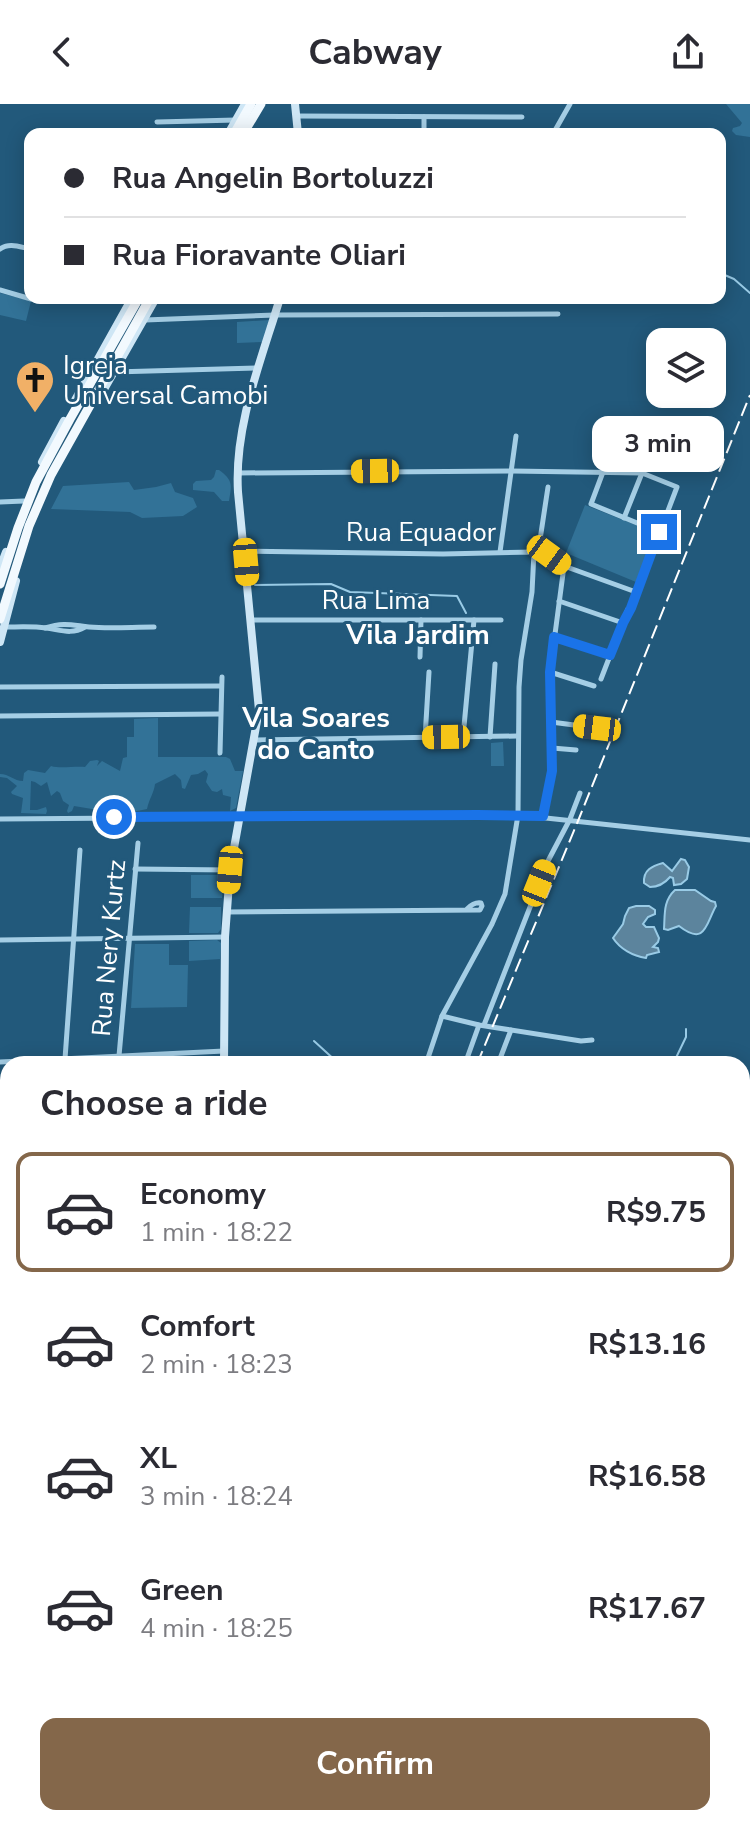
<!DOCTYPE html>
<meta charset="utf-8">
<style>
body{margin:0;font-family:"Nunito Sans",sans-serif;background:#f7f7f7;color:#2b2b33;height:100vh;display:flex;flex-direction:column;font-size:30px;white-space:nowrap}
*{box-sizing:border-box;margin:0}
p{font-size:26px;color:#7c7c81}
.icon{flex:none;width:44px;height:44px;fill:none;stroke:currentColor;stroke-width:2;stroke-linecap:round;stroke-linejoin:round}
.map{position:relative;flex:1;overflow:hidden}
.panel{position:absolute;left:0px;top:952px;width:750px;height:770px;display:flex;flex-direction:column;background:#fff;border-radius:24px 24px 0 0;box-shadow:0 4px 20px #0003}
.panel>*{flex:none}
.top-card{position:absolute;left:24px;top:24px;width:702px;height:176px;border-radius:16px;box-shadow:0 4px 20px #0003;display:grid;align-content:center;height:176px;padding:0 40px;background:#fff}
.fabs{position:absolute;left:646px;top:224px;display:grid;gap:16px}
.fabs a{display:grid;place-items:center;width:80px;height:80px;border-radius:16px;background:#fff;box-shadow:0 4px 20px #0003;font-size:40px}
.end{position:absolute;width:36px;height:36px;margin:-18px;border:10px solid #1a73e8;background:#fff;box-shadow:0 0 0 4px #fff}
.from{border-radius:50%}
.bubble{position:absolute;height:56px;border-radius:16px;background:#fff;box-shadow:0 4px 20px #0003;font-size:26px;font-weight:700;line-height:56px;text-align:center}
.car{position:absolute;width:24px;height:48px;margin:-24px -12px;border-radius:10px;box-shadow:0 0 6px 2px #0007;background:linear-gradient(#f5c518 24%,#345 0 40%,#f5c518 0 76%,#345 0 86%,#f5c518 0)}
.top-card b{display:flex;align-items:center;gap:28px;height:76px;font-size:30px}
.top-card b+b{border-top:2px solid #e1e1e2}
.top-card i{width:20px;height:20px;background:#2b2b33}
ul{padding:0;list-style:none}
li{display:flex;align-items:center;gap:24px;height:120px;margin:0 16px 12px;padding:0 24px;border:4px solid transparent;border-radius:16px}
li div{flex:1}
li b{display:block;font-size:30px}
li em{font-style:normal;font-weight:700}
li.active{border-color:#84674a}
li>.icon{width:72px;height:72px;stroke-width:1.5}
h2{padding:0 40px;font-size:36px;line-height:96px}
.cta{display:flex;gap:16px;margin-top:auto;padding:16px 40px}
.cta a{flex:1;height:92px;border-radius:16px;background:#84674a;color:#fff;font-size:32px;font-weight:700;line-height:92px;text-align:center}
header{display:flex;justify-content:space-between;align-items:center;height:104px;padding:0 40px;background:#fff;font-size:36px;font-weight:700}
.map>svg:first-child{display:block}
.green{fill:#327297}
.water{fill:#5c849d;stroke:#99cbe6;stroke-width:2}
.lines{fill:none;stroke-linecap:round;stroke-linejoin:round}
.stream{stroke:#99cbe6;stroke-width:2}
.river{stroke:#5c849d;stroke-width:9}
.minor{stroke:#a5cee5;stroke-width:5}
.tertiary{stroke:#a5cee5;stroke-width:7}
.secondary{stroke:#cee6f5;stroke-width:8}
.trunk{stroke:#f2f9fe;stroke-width:9}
.rail{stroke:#fff;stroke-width:2;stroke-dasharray:14 6;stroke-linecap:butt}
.route{stroke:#1a73e8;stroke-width:10}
.labels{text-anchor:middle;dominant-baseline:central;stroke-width:6;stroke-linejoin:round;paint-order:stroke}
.poi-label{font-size:26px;fill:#fff;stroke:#22597b;text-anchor:start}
.street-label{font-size:26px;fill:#fff;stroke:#22597b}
.neighbourhood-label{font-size:28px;font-weight:bold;fill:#fff;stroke:#22597b}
</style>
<header><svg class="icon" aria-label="back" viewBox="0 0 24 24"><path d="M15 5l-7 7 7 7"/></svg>Cabway<svg class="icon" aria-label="share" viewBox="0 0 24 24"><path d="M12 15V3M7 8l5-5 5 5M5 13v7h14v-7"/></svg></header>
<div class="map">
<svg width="750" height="1721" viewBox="0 0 750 1721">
<rect width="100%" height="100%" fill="#22597b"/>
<g class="green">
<polygon points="726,0 750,0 750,33 736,31 732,27 733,24 740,22 742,19"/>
<polygon points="0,189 31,197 26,217 0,211"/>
<polygon points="269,216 263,238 237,239 237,218"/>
<path d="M216,366H219C233,376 232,381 229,397H222L214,388L193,386V380L196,377L211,376L214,373Z"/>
<polygon points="129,378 134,386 156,383 171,379 175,388 193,394 197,403 183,412 142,414 130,408 51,405 63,382"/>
<polygon points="585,401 656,429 636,478 566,449"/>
<path d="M158,614V653H226L230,655L235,667H243L236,704L230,707L231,693L223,691L222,685L217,688L212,687L206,678L208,670L205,666L198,670L191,671L185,685L182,684L181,676L175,670L155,680C154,689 149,695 147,705C123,711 98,706 74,702L72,707L68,709L67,707L69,701L63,697L60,689L57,687L51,692L47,678L41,682L35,678L31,677L30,706H37L46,703L47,707L46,710L21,709L23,694L12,690L11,688L17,682L7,674L0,673V670C9,670 14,677 23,677L24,669L28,666L45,669L51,662C60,665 74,662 85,663L90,657L97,656L99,657L97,662L102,657L120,667L123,654L127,653V633H134V615Z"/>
<polygon points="503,638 504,662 491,662 491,639"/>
<polygon points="191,771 224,771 222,794 191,794"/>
<polygon points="190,803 221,803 221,825 218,829 189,829"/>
<polygon points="217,836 221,839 220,855 189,857 189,837"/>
<polygon points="135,840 169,840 169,861 188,861 187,903 131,904"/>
<polygon points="748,1424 750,1424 750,1505 742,1497 742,1433 745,1426"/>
<polygon points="742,1522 750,1523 750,1587 745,1591 742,1590"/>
<polygon points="3,1613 8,1615 8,1659 0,1658 0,1633"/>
<polygon points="0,1703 8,1705 8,1714 26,1714 23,1721 0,1721"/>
<path d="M313,1714H379C354,1721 339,1721 313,1714Z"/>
<polygon points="403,1714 437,1714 444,1721 402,1721"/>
<polygon points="629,1714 722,1714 717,1721 628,1721"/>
</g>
<g class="water">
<path d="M681,755L685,756L689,763L687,775L681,780L674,781L673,774L670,773C665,779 658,783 650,783L644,779C643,766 652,762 663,759L672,767Z"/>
<path d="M675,786H695L711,797L715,798L716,802C706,819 706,843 679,822L668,826L664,825C665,810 663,797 675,786Z"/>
<path d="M636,802H649L655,806V810L648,813L643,820L646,823H654L659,834L658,838L653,843L658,844L659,848L647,851L646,854C633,852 620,845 613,834L623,820L625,812L629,804Z"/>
<polygon points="750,1669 750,1703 742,1702 742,1673"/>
<polygon points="437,1714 589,1714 587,1721 444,1721"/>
</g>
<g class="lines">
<g class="stream">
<polyline points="720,169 734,175 750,189"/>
<polyline points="255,481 331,480 350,488 457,492 466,509"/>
<polyline points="314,937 337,958 343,960"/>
<polyline points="673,960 686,933 686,925"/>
<polyline points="742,1558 750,1553"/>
<polyline points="668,1721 672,1714"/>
</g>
<g class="river">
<polyline points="742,1043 750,1043"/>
<polyline points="343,1714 344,1721"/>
<polyline points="252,1721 254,1714"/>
</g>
<g class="minor">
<polyline points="297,12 522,13"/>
<polyline points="157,18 236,16"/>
<polyline points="424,30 424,13"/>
<polyline points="553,30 570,0"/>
<path d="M0,145C9,138 20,143 30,145"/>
<polyline points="0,186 31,195"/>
<polyline points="145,216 275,211 558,210"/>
<polyline points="114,268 258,264"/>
<polyline points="603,368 591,400 659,428"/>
<polyline points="238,369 512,367 642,369 677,383 631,504 628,508"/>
<polyline points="0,398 24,397"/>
<polyline points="624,414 642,369"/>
<polyline points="245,447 443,450 534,448 549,451 564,462 636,488"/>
<polyline points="500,448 516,332"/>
<polyline points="538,449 548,383"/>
<polyline points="559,497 623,519"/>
<polyline points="251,516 501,516"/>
<path d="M5,523C18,523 33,522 46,524C61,526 71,531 85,523"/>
<path d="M45,524C64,518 71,521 89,523C110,525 132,523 154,523"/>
<polyline points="554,533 610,551"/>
<polyline points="420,553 421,516"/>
<polyline points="550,568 594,582"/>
<polyline points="601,575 628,505"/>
<polyline points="0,583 221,582"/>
<polyline points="0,612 220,610"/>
<polyline points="551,618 597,624"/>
<polyline points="463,633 474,516"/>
<polyline points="490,633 495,560"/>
<polyline points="425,634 429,568"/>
<polyline points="255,636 517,632"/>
<polyline points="552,644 576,646"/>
<polyline points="220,649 222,573"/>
<polyline points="543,712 552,667 550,568 564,462"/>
<polyline points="0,715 518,711 750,736"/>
<polyline points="135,765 230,766"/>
<path d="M226,808L480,806L482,802L481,799C475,798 471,801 467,805"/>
<polyline points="0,836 225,833"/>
<polyline points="442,912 479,921 581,937 592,936"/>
<polyline points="484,921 548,757 570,715 580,689"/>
<polyline points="119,952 138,739"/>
<polyline points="65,955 80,746"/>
<polyline points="0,958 224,947"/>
<polyline points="426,960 442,912 492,820 505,790 518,711 519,583 521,556 532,488 534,448"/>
<polyline points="465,960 479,921"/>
<polyline points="498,960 511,926"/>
<polyline points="0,1021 8,1020"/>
<polyline points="0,1089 8,1089"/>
<polyline points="0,1173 8,1173"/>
<polyline points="0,1480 8,1481"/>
<polyline points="0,1668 8,1669"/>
</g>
<polyline class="tertiary" points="0,1413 8,1413"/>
<g class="secondary">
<polyline points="295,0 298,30"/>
<polyline points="228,30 245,0"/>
<polyline points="103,287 156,194"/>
<polyline points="74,298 132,194"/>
<polyline points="42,358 64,317"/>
<polyline points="0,464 6,448"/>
<polyline points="0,538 16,477"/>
<path d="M224,960L225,833L230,766L259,606L238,388C234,322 261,257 280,194"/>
<polyline points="290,1714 303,1721"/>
<polyline points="71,1721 74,1714"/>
</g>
<g class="trunk">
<polyline points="234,30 251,0"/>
<polyline points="243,30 261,0"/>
<polyline points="0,480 18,424 36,378 70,315 139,194"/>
<polyline points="0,515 29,422 51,371 150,194"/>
</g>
<g class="rail">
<polyline points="477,960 578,717 750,291"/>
<polyline points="121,1721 123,1714"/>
</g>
</g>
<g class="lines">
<polyline class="route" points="114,713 478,711 543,712 552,667 550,568 554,533 610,551 623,519 631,504 659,428"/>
</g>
<defs>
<g id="church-pin" transform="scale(2)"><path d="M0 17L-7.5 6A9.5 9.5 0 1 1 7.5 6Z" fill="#f1b067" stroke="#22597b"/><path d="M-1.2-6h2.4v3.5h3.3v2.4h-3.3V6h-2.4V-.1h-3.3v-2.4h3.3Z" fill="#111"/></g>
</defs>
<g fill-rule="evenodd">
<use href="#church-pin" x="35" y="276"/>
</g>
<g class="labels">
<g class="poi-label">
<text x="63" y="261">Igreja<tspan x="63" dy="30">Universal Camobi</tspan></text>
</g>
<g class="street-label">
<text x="421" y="428">Rua Equador</text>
<text x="376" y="496">Rua Lima</text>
<text transform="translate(109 844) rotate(-85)">Rua Nery Kurtz</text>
</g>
<g class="neighbourhood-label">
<text x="418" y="531">Vila Jardim</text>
<text x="316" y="614">Vila Soares<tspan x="316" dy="32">do Canto</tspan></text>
</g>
</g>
</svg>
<div class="fabs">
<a><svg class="icon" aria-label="layers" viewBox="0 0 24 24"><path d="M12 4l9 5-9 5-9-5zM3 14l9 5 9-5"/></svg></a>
</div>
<i class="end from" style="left:114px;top:713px"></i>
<i class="end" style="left:659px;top:428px"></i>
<div class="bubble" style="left:592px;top:312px;width:132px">3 min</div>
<i class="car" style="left:375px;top:367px;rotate:269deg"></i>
<i class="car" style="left:549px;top:451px;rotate:126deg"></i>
<i class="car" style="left:246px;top:458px;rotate:175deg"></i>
<i class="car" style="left:597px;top:624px;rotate:277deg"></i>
<i class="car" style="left:446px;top:633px;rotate:269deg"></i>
<i class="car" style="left:230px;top:766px;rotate:185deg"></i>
<i class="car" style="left:539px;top:779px;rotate:22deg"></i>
<div class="top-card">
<b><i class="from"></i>Rua Angelin Bortoluzzi</b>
<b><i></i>Rua Fioravante Oliari</b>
</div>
<section class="panel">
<h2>Choose a ride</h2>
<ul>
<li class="active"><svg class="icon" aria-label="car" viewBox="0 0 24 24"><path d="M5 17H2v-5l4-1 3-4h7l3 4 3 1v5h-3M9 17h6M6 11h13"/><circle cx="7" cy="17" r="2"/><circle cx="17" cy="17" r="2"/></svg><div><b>Economy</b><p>1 min · 18:22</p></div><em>R$9.75</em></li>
<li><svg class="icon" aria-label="car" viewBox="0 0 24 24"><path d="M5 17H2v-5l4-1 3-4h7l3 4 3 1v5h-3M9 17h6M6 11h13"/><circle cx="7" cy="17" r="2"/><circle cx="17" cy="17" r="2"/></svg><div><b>Comfort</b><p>2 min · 18:23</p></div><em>R$13.16</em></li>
<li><svg class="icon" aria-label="car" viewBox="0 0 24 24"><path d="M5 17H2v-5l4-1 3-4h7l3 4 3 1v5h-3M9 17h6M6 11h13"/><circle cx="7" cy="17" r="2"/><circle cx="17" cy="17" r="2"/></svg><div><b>XL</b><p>3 min · 18:24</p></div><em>R$16.58</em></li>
<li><svg class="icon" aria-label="car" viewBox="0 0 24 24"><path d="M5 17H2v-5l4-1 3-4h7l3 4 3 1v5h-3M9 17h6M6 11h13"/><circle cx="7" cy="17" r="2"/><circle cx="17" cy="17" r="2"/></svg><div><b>Green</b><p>4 min · 18:25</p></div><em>R$17.67</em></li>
</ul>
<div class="cta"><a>Confirm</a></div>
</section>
</div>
